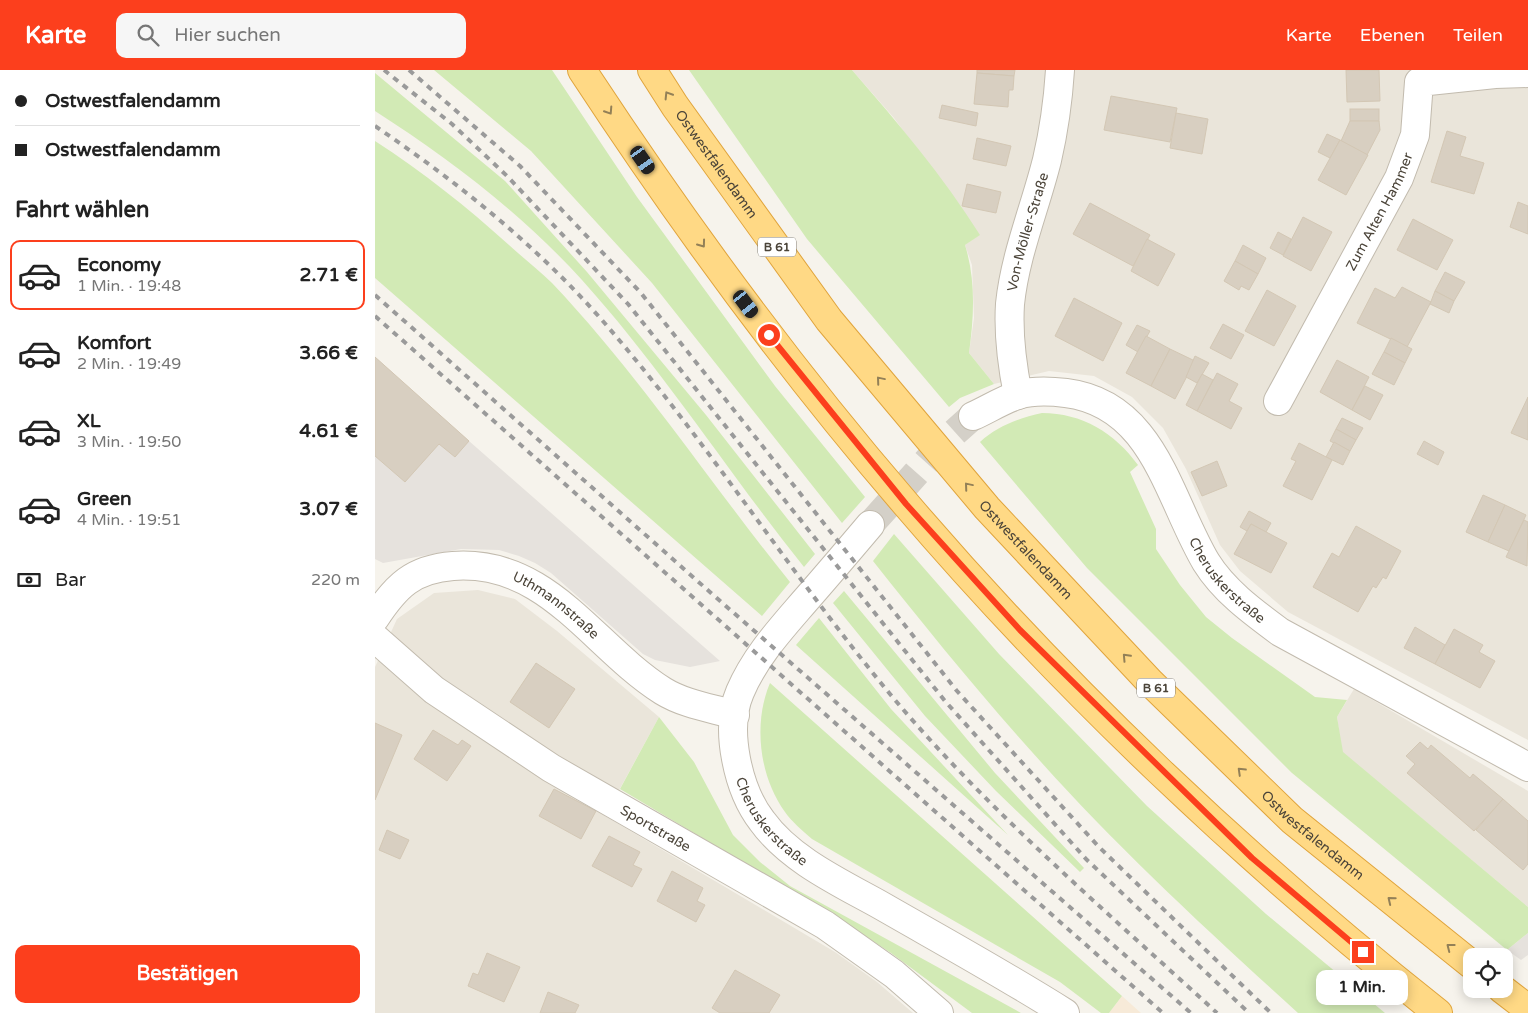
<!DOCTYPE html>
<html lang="de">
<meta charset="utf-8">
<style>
body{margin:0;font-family:"Varela Round",sans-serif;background:#f6f6f6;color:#222;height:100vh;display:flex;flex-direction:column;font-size:19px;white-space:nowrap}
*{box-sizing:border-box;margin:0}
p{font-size:16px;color:#767676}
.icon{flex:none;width:28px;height:28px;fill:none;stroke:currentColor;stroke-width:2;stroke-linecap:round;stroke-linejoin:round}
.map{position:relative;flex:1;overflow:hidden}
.sheet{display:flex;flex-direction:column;background:#fff;width:375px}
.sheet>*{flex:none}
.hud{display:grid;align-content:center;height:110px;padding:0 15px;background:#fff}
.buttons{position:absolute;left:1088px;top:878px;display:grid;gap:10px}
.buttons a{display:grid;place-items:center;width:50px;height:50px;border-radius:10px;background:#fff;box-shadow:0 2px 12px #0003;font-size:25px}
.end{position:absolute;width:22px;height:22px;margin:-11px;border:6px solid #fc3f1d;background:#fff;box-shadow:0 0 0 2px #fff}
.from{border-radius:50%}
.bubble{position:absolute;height:35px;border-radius:10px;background:#fff;box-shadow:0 2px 12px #0003;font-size:16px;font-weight:700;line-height:35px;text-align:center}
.car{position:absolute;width:15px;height:30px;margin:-15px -8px;border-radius:6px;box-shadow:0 0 4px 1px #0007;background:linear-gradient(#222 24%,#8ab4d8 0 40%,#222 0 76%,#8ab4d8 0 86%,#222 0)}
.hud b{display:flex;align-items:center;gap:18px;height:48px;font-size:19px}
.hud b+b{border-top:1px solid #e0e0e0}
.hud i{width:12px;height:12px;background:#222}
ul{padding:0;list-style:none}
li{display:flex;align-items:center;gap:15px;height:70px;margin:0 10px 8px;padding:0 5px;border:2px solid transparent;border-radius:10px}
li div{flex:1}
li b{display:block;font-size:19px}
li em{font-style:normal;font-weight:700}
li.on{border-color:#fc3f1d}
li>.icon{width:45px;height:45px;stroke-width:1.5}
h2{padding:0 15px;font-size:22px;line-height:60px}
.pay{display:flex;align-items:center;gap:12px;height:55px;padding:0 15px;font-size:19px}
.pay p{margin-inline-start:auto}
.button{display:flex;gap:10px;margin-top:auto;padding:10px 15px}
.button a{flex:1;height:58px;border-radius:10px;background:#fc3f1d;color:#fff;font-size:20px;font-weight:700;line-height:58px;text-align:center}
header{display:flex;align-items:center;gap:30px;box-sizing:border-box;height:70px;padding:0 25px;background:#fc3f1d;color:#fff}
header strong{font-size:24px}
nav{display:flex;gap:28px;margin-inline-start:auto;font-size:18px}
.search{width:350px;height:45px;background:#f6f6f6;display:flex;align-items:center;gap:12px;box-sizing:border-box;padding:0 18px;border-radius:10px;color:#767676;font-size:19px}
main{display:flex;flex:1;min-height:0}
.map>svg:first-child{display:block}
.residential{fill:#eae5da}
.commercial{fill:#f7ead8}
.industrial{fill:#e6e2dd}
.green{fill:#d2eab5}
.building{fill:#d8cfc1;stroke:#d3c7b4}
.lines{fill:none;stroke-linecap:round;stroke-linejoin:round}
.minor-tunnel{stroke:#d4d0c8;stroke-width:28;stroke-dasharray:28 14;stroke-linecap:butt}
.minor-casing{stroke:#c2bbae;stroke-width:30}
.trunk-casing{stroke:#e0a43c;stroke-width:30}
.minor{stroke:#fff;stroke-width:28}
.trunk{stroke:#ffd985;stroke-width:28}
.rail{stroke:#9a9a9a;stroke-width:4;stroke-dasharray:6 6;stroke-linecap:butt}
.oneway{stroke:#938057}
.route{stroke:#fc3f1d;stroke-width:6}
.labels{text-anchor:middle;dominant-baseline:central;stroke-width:4.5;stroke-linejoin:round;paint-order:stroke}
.shield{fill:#fff;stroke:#817c74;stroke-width:1}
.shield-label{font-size:12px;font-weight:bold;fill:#4b4439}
.street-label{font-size:14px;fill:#4b4439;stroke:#fff}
</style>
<header>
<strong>Karte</strong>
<div class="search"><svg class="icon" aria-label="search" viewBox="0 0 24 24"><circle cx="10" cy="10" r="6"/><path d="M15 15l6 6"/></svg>Hier suchen</div>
<nav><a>Karte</a><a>Ebenen</a><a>Teilen</a></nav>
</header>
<main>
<section class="sheet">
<div class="hud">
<b><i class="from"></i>Ostwestfalendamm</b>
<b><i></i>Ostwestfalendamm</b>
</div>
<h2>Fahrt wählen</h2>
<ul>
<li class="on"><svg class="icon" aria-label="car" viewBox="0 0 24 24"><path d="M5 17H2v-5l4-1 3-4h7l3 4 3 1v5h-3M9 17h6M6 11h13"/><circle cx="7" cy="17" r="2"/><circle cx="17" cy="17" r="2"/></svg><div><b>Economy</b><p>1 Min. · 19:48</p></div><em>2.71 €</em></li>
<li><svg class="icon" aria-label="car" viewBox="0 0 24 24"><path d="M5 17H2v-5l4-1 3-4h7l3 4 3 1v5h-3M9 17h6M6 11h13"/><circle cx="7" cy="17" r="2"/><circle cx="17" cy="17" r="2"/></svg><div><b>Komfort</b><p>2 Min. · 19:49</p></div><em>3.66 €</em></li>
<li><svg class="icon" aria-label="car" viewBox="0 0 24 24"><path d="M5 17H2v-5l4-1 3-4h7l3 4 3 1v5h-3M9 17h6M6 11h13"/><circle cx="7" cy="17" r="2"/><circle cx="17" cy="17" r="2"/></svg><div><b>XL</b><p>3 Min. · 19:50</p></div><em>4.61 €</em></li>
<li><svg class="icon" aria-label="car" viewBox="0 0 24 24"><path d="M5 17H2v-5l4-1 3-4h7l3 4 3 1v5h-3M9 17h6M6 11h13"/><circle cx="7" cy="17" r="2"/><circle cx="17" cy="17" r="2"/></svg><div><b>Green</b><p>4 Min. · 19:51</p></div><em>3.07 €</em></li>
</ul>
<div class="pay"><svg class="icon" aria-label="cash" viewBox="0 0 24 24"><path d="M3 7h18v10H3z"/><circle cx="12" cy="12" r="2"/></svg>Bar<p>220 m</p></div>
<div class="button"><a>Bestätigen</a></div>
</section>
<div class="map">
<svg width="1153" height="943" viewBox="0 0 1153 943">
<rect width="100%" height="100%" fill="#f6f3ec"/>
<g class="residential">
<polygon points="477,0 1153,0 1153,670 913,542 865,501 845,475 811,399 788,358 757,327 719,306 674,301 619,314 594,283 599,248 597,195 590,175 604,165 519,48"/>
<polygon points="103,520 140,529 182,561 284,647 230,746 460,882 502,912 538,943 0,943 0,597 22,549 59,523"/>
<polygon points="979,619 1153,721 1153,837 967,682 962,647"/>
</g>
<polygon class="commercial" points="747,926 766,943 734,943"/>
<g class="industrial">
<polygon points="0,287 94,371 345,591 315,597 280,590 268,584 176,503 160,493 144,486 124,480 86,479 8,493 0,489"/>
<polygon points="1153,863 1153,885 1146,890 1132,880"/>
</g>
<g class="green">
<polygon points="59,0 177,0 262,127 400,316 490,427 467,453 277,213 156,81"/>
<path d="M314,0H477C523,53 568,106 605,165L590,175C601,210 599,247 594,283L619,314L585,328L574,337L432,169Z"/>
<path d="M0,3L130,111L212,202L331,345L440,484L429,497C353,402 288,300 207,210C147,144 75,89 0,41Z"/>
<path d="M0,71C48,102 92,137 134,175C148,188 164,200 177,213C265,306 335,413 415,512L387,546L0,208Z"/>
<path d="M667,343C707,343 740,363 763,395L755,402L781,459V479L805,515L831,547L857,568L940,627L972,630L962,647L968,682L1153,837V863L1132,880L917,703L712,498L605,372C622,356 644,348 667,343Z"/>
<path d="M519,464L624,584L772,736L891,844L1010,943H923C836,864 744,779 666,692C607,627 552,559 498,491Z"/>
<polygon points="469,521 620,703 709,798 705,802 621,721 550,646 458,533"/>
<polygon points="444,548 516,639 633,765 421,575"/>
<path d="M395,613L747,926L734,943H726L685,912L437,769C427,760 417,752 410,742C384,706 378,653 395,613Z"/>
<polygon points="284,647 319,692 358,765 385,792 415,816 646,943 597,943 516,883 470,853 245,719"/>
</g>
<g class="building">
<polygon points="602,0 640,0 639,6 602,3"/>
<polygon points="971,0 1004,0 1005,31 972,32"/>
<polygon points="602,3 639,6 638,20 634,20 633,37 599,34"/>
<polygon points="736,26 802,38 795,72 729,60"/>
<polygon points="567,35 603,43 601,56 564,48"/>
<rect x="975" y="39" width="29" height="12"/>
<polygon points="801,43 833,49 827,84 795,78"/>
<polygon points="975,51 1004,51 1005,60 992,85 966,71"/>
<polygon points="1072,61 1091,67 1085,86 1109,93 1099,124 1056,112"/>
<polygon points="952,64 965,70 955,88 943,82"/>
<polygon points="602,68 636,76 631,96 598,89"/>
<polygon points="965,70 993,85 971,125 943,110"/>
<polygon points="592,114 626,122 621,143 587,136"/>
<polygon points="1143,132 1153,136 1153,164 1135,157"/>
<polygon points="715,133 775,165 758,196 698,164"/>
<polygon points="928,147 957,162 936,201 908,186"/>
<polygon points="1038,149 1078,170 1062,200 1022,180"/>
<polygon points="903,162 916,169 908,185 895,178"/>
<polygon points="772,169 800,184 783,216 756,201"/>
<polygon points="868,175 891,188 883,204 860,191"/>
<polygon points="860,191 883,204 874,220 866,216 864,220 849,211"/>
<polygon points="1070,202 1090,212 1079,231 1060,221"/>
<polygon points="1027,217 1056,232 1032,277 982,253 1000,218 1020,228"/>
<polygon points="892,220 921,236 899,276 870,261"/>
<polygon points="1060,221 1079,231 1074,243 1055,234"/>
<polygon points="699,228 747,253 728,291 680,266"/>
<polygon points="848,254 869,265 856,289 835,278"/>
<polygon points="762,255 775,261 763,282 751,275"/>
<polygon points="771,266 795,279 776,316 751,303"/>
<polygon points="1016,268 1037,279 1030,293 1009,282"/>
<polygon points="795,279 820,291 800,329 776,316"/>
<polygon points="1009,282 1030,293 1019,315 997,304"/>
<polygon points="820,286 834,293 822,313 811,307"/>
<polygon points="0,287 94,371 80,387 64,374 30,412 0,386"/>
<polygon points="962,290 994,307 977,340 945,322"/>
<polygon points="842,303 863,314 854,331 867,338 856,359 822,341"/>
<polygon points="827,304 838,310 822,341 811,335"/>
<polygon points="990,316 1008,325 995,350 977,340"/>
<polygon points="1153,327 1153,370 1136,363"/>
<polygon points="967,348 988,358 981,370 961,359"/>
<polygon points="961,359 981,370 975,381 955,371"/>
<polygon points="1049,371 1069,382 1063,395 1042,384"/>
<polygon points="959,372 975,381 968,395 951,387"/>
<polygon points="924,373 957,390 937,430 908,416 921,391 916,389"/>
<polygon points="842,391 852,416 827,426 816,402"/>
<polygon points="1108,425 1130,435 1113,472 1091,462"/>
<polygon points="1130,435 1151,445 1134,481 1113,472"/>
<polygon points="874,441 896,453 891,462 876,454 872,461 865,457"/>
<polygon points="1149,450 1153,452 1152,496 1131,487"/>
<polygon points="876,454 912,473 896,503 859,484"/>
<polygon points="981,456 1026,481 1011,509 1008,507 1001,518 998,516 983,542 938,517 957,483 964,487"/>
<polygon points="1040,557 1070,575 1060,594 1029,578"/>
<polygon points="1079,559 1108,575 1104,582 1120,591 1105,618 1060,594"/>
<polygon points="161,593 200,619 174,658 135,632"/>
<polygon points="0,653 27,665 0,730"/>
<polygon points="58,660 83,675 87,670 96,676 72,711 39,689"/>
<polygon points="1045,672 1053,679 1056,675 1095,708 1098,704 1128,729 1099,761 1032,703 1040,694 1031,686"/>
<polygon points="179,719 221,741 206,769 164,746"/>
<polygon points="1128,729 1153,751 1153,794 1148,800 1101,760"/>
<polygon points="12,760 34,770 25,789 4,780"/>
<polygon points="234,766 265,782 258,795 267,799 257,817 217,796"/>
<polygon points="297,801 328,818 322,831 330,835 321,852 282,831"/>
<polygon points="112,883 145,897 129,932 93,916 98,903 103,905"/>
<polygon points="360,900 405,925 394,943 345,943 337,938"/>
<polygon points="173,922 204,935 200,943 165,943"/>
</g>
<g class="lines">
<polyline class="minor-tunnel" points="495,455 570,371 598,346"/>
<g class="minor-casing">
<g id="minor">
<path id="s1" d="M643,325C637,295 633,265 635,234C640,185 660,138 672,90C679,60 683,31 685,0"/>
<path id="s2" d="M903,331L1024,108L1040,65L1044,12L1120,4L1153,3"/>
<path id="s3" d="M598,346C612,340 627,330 643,325C658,320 675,321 691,323C779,334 793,428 831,492C849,521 878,542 905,562L1153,697"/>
<path id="s4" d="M495,455C473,481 451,507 429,532C404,561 380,587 365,622C349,659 363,720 387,751C415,790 466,813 507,836C568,871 630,905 690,943"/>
<path id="s5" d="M0,548C21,516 38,499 78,496C173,489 217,576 288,621C309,634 336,638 360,645"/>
<path id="s6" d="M0,568L59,620L176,698L450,855L519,904L564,943"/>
</g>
</g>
<g class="trunk-casing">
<g id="trunk">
<path d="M207,0C306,151 412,296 530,433C688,618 872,792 1063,943"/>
<path id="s7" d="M277,0L300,36L454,250L612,438L775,612L917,750L1096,894"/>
<polyline points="1127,919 1153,939"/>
</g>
</g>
<use href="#minor" class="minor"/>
<use href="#trunk" class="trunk"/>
<g class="rail">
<polyline points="9,0 77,54 132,106 253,234 570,631 711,789 874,943"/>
<polyline points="34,0 145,96 266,223 582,621 724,777 896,943"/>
<path d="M0,56C85,114 166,179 233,257C334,374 417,506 515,624C611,739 732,842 842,943"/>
<polyline points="0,225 336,523 816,943"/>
<polyline points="0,246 788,943"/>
</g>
</g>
<defs><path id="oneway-chevron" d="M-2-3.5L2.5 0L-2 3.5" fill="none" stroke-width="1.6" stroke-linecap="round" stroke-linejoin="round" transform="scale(1.25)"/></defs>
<g class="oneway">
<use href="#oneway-chevron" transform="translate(293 25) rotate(-122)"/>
<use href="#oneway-chevron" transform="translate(234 41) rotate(57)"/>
<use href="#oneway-chevron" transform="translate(327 174) rotate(54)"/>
<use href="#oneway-chevron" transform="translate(505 310) rotate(-130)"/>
<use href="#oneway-chevron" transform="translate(593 416) rotate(-130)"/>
<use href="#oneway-chevron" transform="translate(751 587) rotate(-133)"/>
<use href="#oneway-chevron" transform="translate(866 701) rotate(-136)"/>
<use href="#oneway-chevron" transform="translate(1016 830) rotate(-141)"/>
<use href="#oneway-chevron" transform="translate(1075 877) rotate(-142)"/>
</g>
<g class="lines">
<polyline class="route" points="394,265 531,434 645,560 877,788 988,882"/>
</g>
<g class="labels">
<g class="shield">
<rect x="383" y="167.5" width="38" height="19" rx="4"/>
<rect x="762" y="608.5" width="38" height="19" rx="4"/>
</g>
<g class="shield-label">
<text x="402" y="177">B 61</text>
<text x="781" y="618">B 61</text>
</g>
<g class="street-label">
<text stroke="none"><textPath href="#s7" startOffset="114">Ostwestfalendamm</textPath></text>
<text stroke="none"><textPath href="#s2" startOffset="215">Zum Alten Hammer</textPath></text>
<text stroke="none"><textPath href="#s1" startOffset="166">Von-Möller-Straße</textPath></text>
<text stroke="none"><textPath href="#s7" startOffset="609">Ostwestfalendamm</textPath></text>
<text stroke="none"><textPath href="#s3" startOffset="356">Cheruskerstraße</textPath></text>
<text stroke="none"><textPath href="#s5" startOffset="212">Uthmannstraße</textPath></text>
<text stroke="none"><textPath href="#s4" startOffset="354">Cheruskerstraße</textPath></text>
<text stroke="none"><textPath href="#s6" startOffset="340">Sportstraße</textPath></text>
<text stroke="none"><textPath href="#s7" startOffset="1014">Ostwestfalendamm</textPath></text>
</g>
</g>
</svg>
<div class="buttons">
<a><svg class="icon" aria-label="locate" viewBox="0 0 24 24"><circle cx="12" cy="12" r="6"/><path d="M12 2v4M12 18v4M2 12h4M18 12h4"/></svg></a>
</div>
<i class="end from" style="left:394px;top:265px"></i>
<i class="end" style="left:988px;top:882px"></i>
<div class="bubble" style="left:941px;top:900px;width:92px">1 Min.</div>
<i class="car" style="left:268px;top:90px;rotate:145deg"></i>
<i class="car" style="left:371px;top:234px;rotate:143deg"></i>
</div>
</main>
